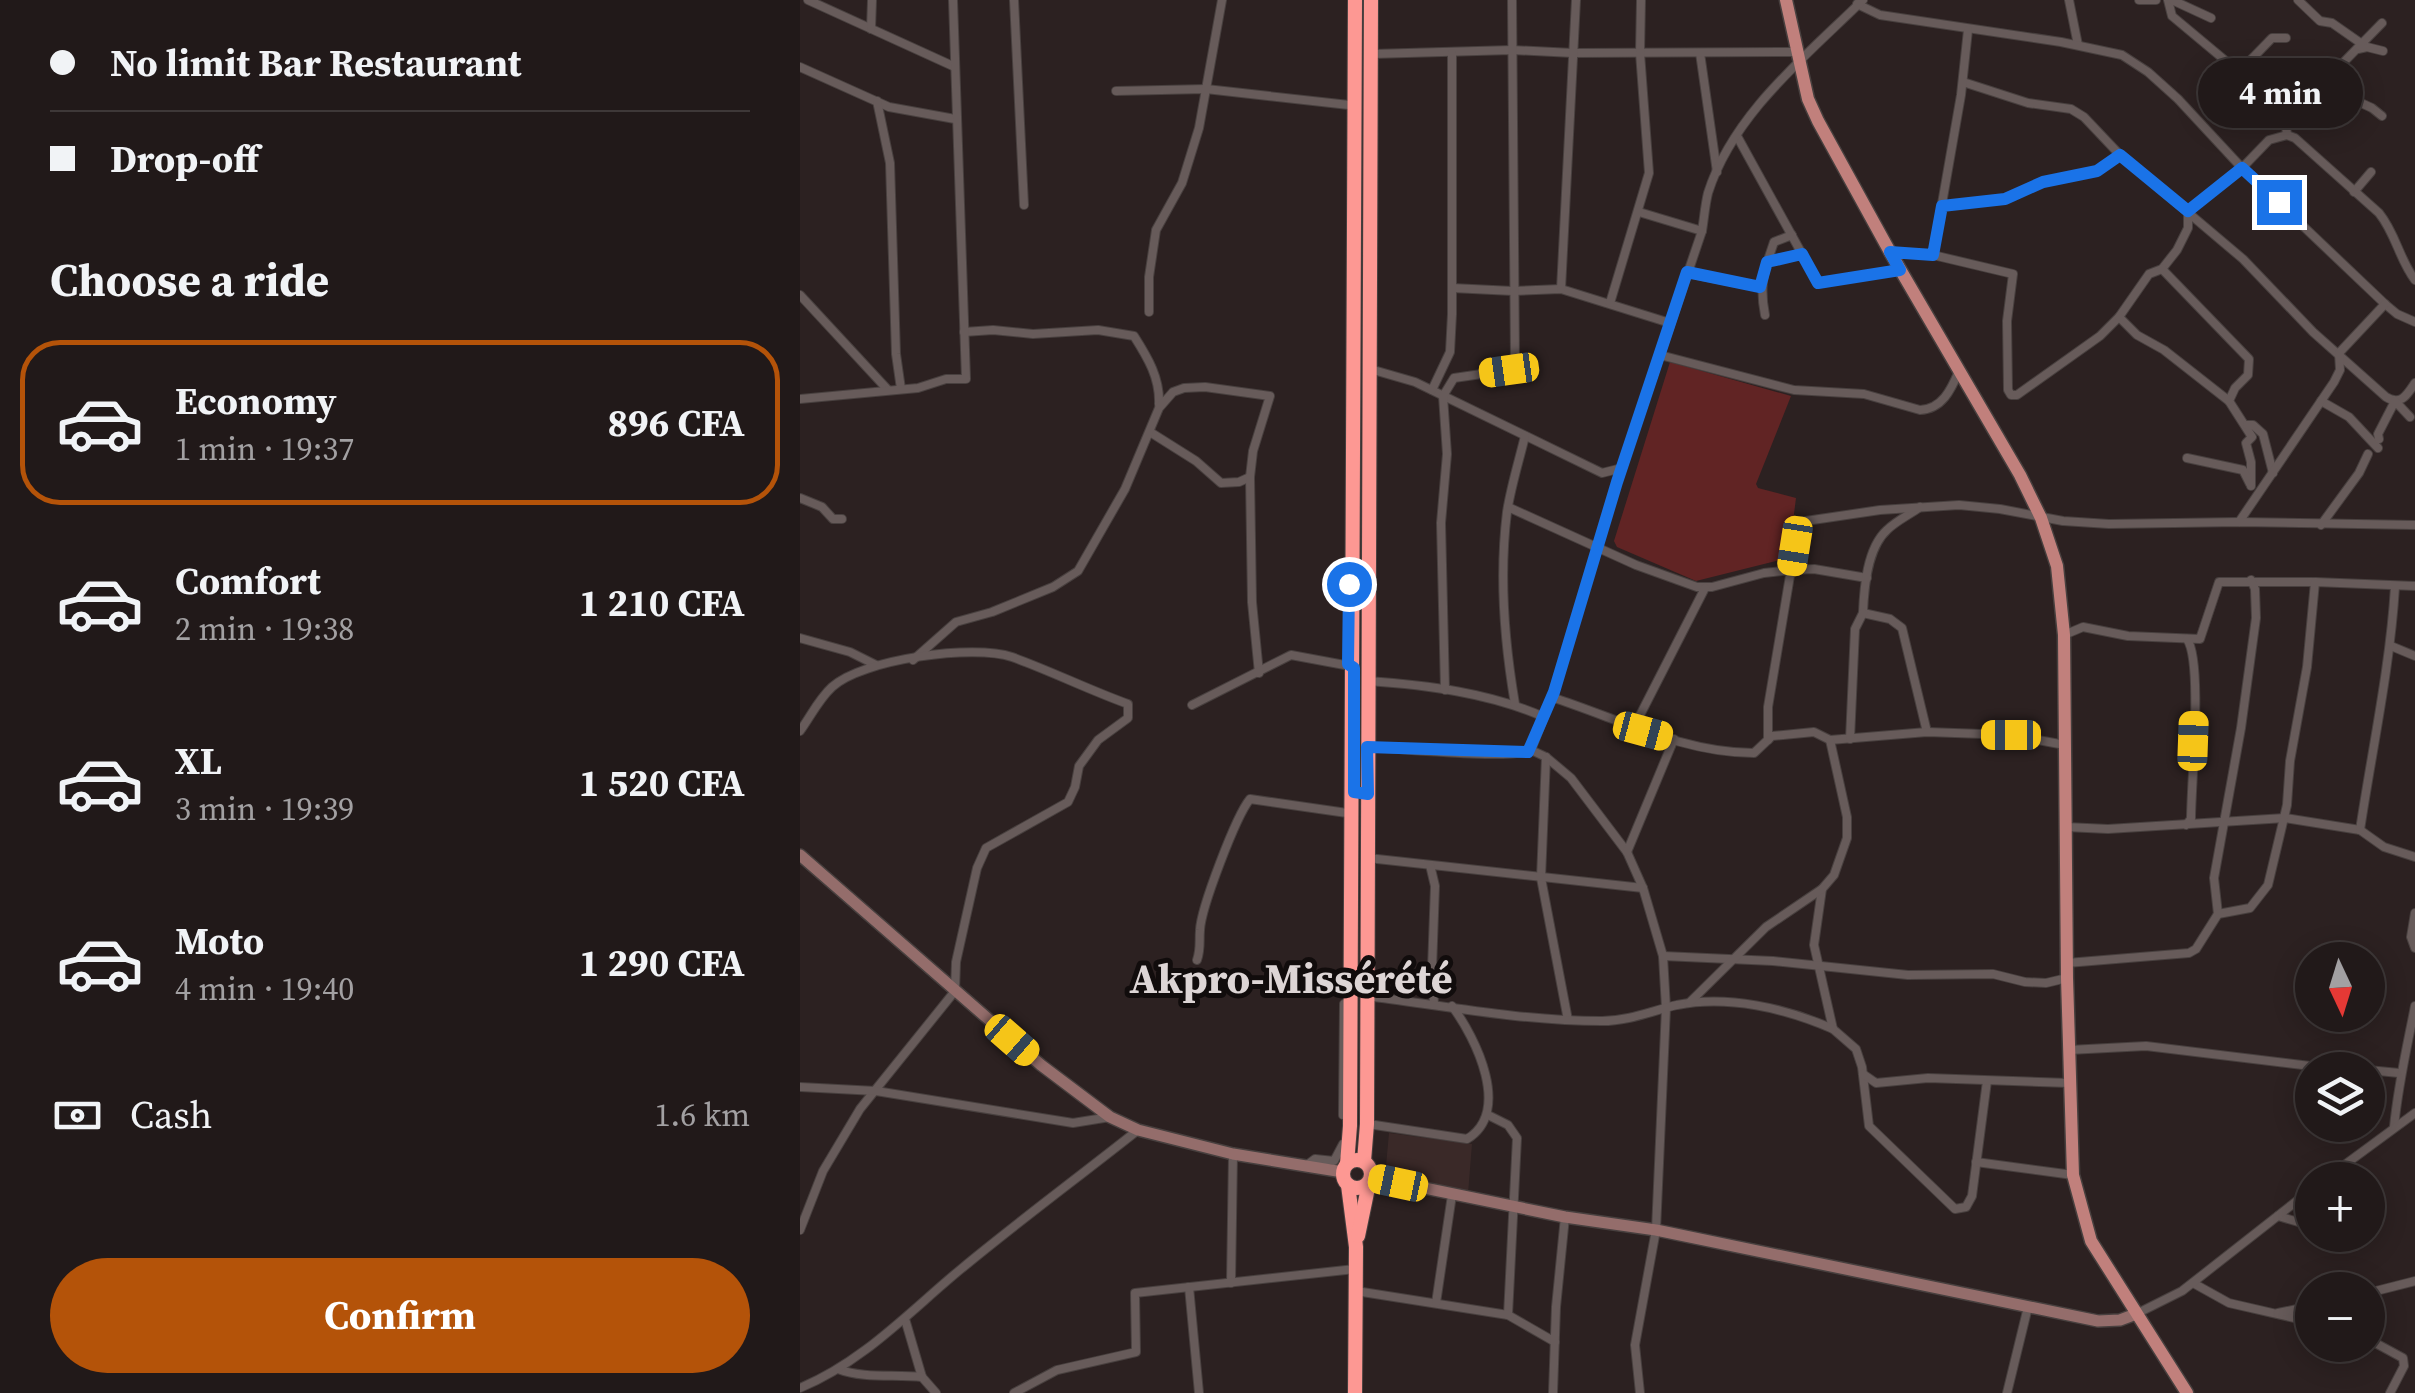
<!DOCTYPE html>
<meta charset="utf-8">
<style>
body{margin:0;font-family:"Source Serif 4",serif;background:#292222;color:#f1f3f6;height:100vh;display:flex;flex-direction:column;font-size:38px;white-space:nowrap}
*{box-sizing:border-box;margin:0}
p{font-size:32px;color:#a2a0a2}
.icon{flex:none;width:55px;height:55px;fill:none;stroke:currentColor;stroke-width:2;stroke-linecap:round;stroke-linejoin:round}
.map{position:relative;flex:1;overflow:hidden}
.drawer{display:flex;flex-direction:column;background:#211919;width:800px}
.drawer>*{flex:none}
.guide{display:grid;align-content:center;height:220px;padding:0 50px;background:#211919}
.needle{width:65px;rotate:176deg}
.buttons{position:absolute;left:1495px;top:942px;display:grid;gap:20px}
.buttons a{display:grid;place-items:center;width:90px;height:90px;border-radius:50%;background:#211919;box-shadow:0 5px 25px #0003,0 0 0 2px #3e3838;font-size:50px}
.end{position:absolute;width:45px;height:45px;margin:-22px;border:12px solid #1a73e8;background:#fff;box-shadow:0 0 0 5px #fff}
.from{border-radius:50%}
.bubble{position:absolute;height:70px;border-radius:35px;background:#211919;box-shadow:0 5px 25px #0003,0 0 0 2px #3e3838;font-size:32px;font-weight:700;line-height:70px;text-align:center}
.car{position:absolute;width:30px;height:60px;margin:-30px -15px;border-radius:12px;box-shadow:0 0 8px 2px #0007;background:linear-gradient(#f5c518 24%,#345 0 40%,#f5c518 0 76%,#345 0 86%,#f5c518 0)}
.guide b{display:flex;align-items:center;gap:35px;height:95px;font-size:38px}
.guide b+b{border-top:2px solid #3e3838}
.guide i{width:25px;height:25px;background:#f1f3f6}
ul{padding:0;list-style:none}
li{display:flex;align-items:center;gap:30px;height:165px;margin:0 20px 15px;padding:0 30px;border:5px solid transparent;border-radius:40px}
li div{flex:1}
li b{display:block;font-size:38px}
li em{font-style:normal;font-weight:700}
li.selected{border-color:#b45309}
li>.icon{width:90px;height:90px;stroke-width:1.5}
h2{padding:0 50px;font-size:45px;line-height:120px}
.pay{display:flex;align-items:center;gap:25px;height:110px;padding:0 50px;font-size:38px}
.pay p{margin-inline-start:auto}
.action{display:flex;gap:20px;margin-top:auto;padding:20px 50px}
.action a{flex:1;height:115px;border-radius:60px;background:#b45309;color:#fff;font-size:40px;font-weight:700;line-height:115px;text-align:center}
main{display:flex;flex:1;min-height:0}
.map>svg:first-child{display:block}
.built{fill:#3a2928}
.green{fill:#612424}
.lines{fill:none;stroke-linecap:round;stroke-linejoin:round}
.street-casing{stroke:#48403f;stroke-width:10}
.secondary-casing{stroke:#48403f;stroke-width:14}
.primary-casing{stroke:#48403f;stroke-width:15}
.highway-casing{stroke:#48403f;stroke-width:16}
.street{stroke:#675b5a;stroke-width:8}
.secondary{stroke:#946d6b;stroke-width:11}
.primary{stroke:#c1807c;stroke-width:12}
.highway{stroke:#fd9893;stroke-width:14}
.route{stroke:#1a73e8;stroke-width:12}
.labels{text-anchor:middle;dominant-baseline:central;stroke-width:10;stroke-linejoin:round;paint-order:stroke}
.district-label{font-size:42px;font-weight:bold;fill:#ddd5d5;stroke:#110c0c}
</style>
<main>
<section class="drawer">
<div class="guide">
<b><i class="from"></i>No limit Bar Restaurant</b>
<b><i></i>Drop-off</b>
</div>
<h2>Choose a ride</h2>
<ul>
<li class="selected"><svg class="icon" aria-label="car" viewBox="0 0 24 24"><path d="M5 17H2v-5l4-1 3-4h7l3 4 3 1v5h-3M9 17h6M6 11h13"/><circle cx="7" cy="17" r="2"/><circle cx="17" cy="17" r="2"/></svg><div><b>Economy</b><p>1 min · 19:37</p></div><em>896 CFA</em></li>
<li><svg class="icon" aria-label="car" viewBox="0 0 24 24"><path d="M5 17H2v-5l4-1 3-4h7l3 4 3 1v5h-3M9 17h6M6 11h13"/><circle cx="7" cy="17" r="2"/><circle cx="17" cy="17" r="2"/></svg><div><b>Comfort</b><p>2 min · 19:38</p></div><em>1 210 CFA</em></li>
<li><svg class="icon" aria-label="car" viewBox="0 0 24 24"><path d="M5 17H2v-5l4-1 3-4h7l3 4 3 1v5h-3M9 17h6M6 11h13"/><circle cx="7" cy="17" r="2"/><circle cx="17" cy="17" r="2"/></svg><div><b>XL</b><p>3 min · 19:39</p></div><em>1 520 CFA</em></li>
<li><svg class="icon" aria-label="car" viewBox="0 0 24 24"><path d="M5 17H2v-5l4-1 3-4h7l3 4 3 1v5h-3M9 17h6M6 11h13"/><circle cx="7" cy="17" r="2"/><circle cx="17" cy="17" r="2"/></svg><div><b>Moto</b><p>4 min · 19:40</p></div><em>1 290 CFA</em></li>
</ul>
<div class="pay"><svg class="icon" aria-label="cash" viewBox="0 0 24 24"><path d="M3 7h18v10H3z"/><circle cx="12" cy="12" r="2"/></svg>Cash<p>1.6 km</p></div>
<div class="action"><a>Confirm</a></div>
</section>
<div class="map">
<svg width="1615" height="1393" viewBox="0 0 1615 1393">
<rect width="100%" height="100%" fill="#2c2121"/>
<polygon class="built" points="589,1133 672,1144 668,1194 585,1177"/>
<polygon class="green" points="870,362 991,396 956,484 958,488 996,498 989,553 984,559 896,581 817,547 814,541"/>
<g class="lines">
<g class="street-casing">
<g id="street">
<polyline points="8,0 155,67"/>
<polyline points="214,0 224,205"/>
<polyline points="1269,0 1278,45"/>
<polyline points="1339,0 1356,0"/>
<polyline points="1368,0 1372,16 1439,72 1472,38 1486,38"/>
<polyline points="1372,0 1411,18"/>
<polyline points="1498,0 1520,21 1532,23 1562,44"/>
<polyline points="1057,4 1080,15 1261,42 1322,55 1348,72 1378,99 1442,168 1585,304 1597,314 1615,322"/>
<polyline points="71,29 72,0"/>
<polyline points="1558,49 1567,47 1583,51"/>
<polyline points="900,53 917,172"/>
<polyline points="572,54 712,50 773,53 997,52"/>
<polyline points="0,67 89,107 155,119"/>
<polyline points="1439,72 1441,80 1450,85"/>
<path d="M1163,82L1228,103L1271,109L1284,117L1320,155L1443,259L1513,332L1586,397C1601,406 1607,395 1615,383"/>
<polyline points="316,91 406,89 549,105"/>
<polyline points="1519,95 1535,71 1582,23"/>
<polyline points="77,101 90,163 96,354 101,389"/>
<polyline points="1487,135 1485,116 1533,90 1572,108 1582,116"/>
<polyline points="937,136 1018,283 1100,270"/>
<polyline points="1554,192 1571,172"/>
<polyline points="1142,206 1205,199 1243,182 1297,171 1320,155"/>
<polyline points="839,212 902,231"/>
<path d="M1090,252L1133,255L1213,274L1207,321L1208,390L1211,395H1217L1300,336L1319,317L1349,274L1362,269L1377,250L1388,228V211L1442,168L1469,140L1487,135L1495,138L1579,213C1596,234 1599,259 1615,280"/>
<polyline points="1133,255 1161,95 1168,30"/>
<polyline points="967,262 1002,254"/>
<polyline points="1362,269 1449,359 1448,375 1435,388 1429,401 1452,437 1446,443 1451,462 1451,486"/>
<polyline points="887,273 959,287"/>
<polyline points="652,288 713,291 761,289 870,323"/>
<polyline points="761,289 776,0"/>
<polyline points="0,295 88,390"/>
<polyline points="810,303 849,173 840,53 841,0"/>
<polyline points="349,312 349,277 356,230 382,183 399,128 422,0"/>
<path d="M965,315C959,284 964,271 974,242L992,235"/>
<polyline points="1319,317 1337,335 1364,350 1429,401"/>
<path d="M164,332L193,330L233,334L298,330L334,336C348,358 360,378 359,404"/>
<path d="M860,355L994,390L1064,394L1120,410C1142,409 1151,390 1159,371"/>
<polyline points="570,369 615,382 802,473 822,468"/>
<polyline points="632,390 650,352 652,314 652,53"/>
<polyline points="0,399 118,388 146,379 166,379 153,0"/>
<polyline points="1521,401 1549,417 1578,448"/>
<polyline points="1447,425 1453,425 1463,434 1473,473"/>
<polyline points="350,432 396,461 421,483 439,482 450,477"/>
<polyline points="1579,439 1578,434 1595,401 1610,417"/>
<polyline points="1387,458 1443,470 1450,484"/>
<polyline points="0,498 22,507 33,519 42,519"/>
<polyline points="708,507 836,565 897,587 912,587 964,573 991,570 1014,569 1067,578"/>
<path d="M1120,507C1109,515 1096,521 1087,530C1067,548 1064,588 1063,613L1090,619L1102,628L1127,732"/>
<polyline points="1439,522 1534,382 1540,370 1539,353 1585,304"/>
<polyline points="1521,525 1559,473 1568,454"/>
<polyline points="1264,635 1283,627 1328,636 1400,639 1419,582 1515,582"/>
<polyline points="0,638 50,652 76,665"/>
<polyline points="1591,646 1615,656"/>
<polyline points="113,660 156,622 192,612 253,587 278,571 325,489 359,408 373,392 384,388 405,387 470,396 453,451 450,477 452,602 459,673"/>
<path d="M568,681C627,685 690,693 744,717"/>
<polyline points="645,690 641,523 647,454 643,396 654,378 709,370 715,362 712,0"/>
<path d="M751,697C817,718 883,753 954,753L972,736L1014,732L1030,740L1127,732L1211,735L1265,745"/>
<path d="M715,704C704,640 699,576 707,512C711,486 719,461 725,436"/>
<polyline points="392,705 491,655 550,666"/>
<polyline points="834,727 905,588"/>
<path d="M0,731C11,716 18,700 32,687C62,659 174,644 212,657C251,671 289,690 328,704V718L298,740L279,766L275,787L268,802L186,848L177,868L156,962L155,991L60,1109L23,1171L0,1230"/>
<polyline points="1050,739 1055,629 1063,613"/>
<polyline points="968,740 968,707 999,522 1080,510 1159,505 1200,509 1263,521 1309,524 1439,522 1615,525"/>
<polyline points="1030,740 1047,817 1047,838 1034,875 1022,889 1014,945 1033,1029 1056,1049 1062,1067 1069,1126 1155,1209 1166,1207 1172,1196 1187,1081"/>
<path d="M567,747C598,748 709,760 731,750L754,691L817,482L902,231C904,219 905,205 908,193C933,114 1006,56 1063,0"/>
<polyline points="731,750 746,757 771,778 827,852 843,888 863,956 866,1008 856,1230 835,1345 840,1393"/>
<polyline points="746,757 741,878 768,1020"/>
<path d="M1386,825L1391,819C1391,784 1403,662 1387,639"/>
<polyline points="1266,827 1308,829 1485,818 1560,830 1584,847 1615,857"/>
<path d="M1560,830C1572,750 1590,668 1595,587"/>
<polyline points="827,852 874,739"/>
<polyline points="568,858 843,888"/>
<polyline points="630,865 635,886 632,969 634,1004"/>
<polyline points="1615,913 1611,937 1615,948"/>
<polyline points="1418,914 1414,878 1441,728 1456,618 1455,589 1451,580"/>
<polyline points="863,956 973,961 1108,975 1193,974 1225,982 1246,983 1267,978"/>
<path d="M397,960C401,948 399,942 400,930C401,908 436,816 450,799L547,813"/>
<polyline points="1267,963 1389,953 1396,949 1418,914 1450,908 1468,885 1487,805 1490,761 1507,667 1515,582 1615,586"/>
<path d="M567,996C645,1006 723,1021 802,1021C829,1021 851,1011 877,1005C928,995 985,1008 1033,1029"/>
<polyline points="889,1003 966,927 1022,889"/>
<polyline points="1269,1050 1346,1046 1543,1070"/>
<polyline points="1568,1070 1599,1073"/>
<polyline points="1063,1074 1076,1083 1128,1078 1269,1083"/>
<polyline points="0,1087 76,1091 273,1123 310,1117"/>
<polyline points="543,1115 544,1004"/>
<polyline points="688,1115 708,1125 717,1138 708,1315"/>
<path d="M568,1124L667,1139C712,1112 676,1038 652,1006"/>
<path d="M1594,1127C1598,1085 1607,1047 1615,1006"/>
<polyline points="1176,1162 1273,1175"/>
<polyline points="507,1165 515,1159 534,1161 543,1144"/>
<polyline points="1524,1180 1615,1113"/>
<polyline points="1478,1216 1512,1226"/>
<polyline points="431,1283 433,1154"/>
<polyline points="1393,1283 1429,1303 1512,1322"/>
<polyline points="389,1287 399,1393"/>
<polyline points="556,1291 708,1315 755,1342"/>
<polyline points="1568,1293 1615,1281"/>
<polyline points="636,1303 652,1195"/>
<polyline points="1478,1313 1512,1306"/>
<polyline points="1336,1314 1382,1291 1512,1189"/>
<polyline points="105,1319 122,1377 136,1393"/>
<polyline points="1568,1320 1574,1292"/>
<polyline points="1568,1339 1603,1358 1604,1366 1590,1393"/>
<path d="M38,1369C64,1379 94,1374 122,1377"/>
<path d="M0,1388C63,1362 110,1311 161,1269C219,1221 280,1176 338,1130"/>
<polyline points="214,1393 257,1370 336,1352 335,1293 555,1269"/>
<polyline points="753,1393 756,1307 765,1217"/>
<polyline points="1207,1393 1228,1307"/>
</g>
</g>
<g class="secondary-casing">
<g id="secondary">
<polyline points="0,855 241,1065 310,1117 338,1130 433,1154 543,1172"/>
<polyline points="571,1177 765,1217 856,1230 1298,1321 1320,1320 1336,1314"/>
</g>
</g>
<g class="primary-casing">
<polyline id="primary" points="986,0 1008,99 1018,121 1090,252 1220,475 1241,518 1257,566 1264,635 1267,978 1273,1175 1291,1241 1387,1393"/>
</g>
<g class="highway-casing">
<g id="highway">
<circle cx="557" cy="1174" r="14"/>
<polyline points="564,1161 567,1124 571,0"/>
<polyline points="547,1164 550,1126 555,0"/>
<polyline points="548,1185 556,1247 555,1393"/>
<polyline points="558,1236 569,1183"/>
</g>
</g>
<use href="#street" class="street"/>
<use href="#secondary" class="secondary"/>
<use href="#primary" class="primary"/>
<use href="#highway" class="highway"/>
</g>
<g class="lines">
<polyline class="route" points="549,584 548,664 554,668 554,792 568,794 567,747 728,752 754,692 817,482 887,272 960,287 967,262 1002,254 1018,283 1100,270 1090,252 1133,255 1142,206 1205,199 1243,182 1297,171 1320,155 1388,211 1442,168 1479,202"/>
</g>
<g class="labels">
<g class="district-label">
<text x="491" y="978">Akpro-Missérété</text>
</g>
</g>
</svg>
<div class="buttons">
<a><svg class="needle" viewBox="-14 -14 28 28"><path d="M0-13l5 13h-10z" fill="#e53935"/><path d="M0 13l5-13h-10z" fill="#a2a0a2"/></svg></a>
<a><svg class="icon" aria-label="layers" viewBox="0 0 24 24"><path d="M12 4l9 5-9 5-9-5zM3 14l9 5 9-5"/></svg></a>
<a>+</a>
<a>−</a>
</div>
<i class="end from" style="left:549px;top:584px"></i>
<i class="end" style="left:1479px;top:202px"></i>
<div class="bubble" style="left:1398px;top:58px;width:165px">4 min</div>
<i class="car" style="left:709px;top:370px;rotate:262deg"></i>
<i class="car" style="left:995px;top:546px;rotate:189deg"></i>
<i class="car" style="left:843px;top:731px;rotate:105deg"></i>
<i class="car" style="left:1211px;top:735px;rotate:270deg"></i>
<i class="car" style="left:1393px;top:741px;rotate:2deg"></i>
<i class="car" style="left:212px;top:1040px;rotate:131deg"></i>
<i class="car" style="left:598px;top:1183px;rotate:282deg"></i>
</div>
</main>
